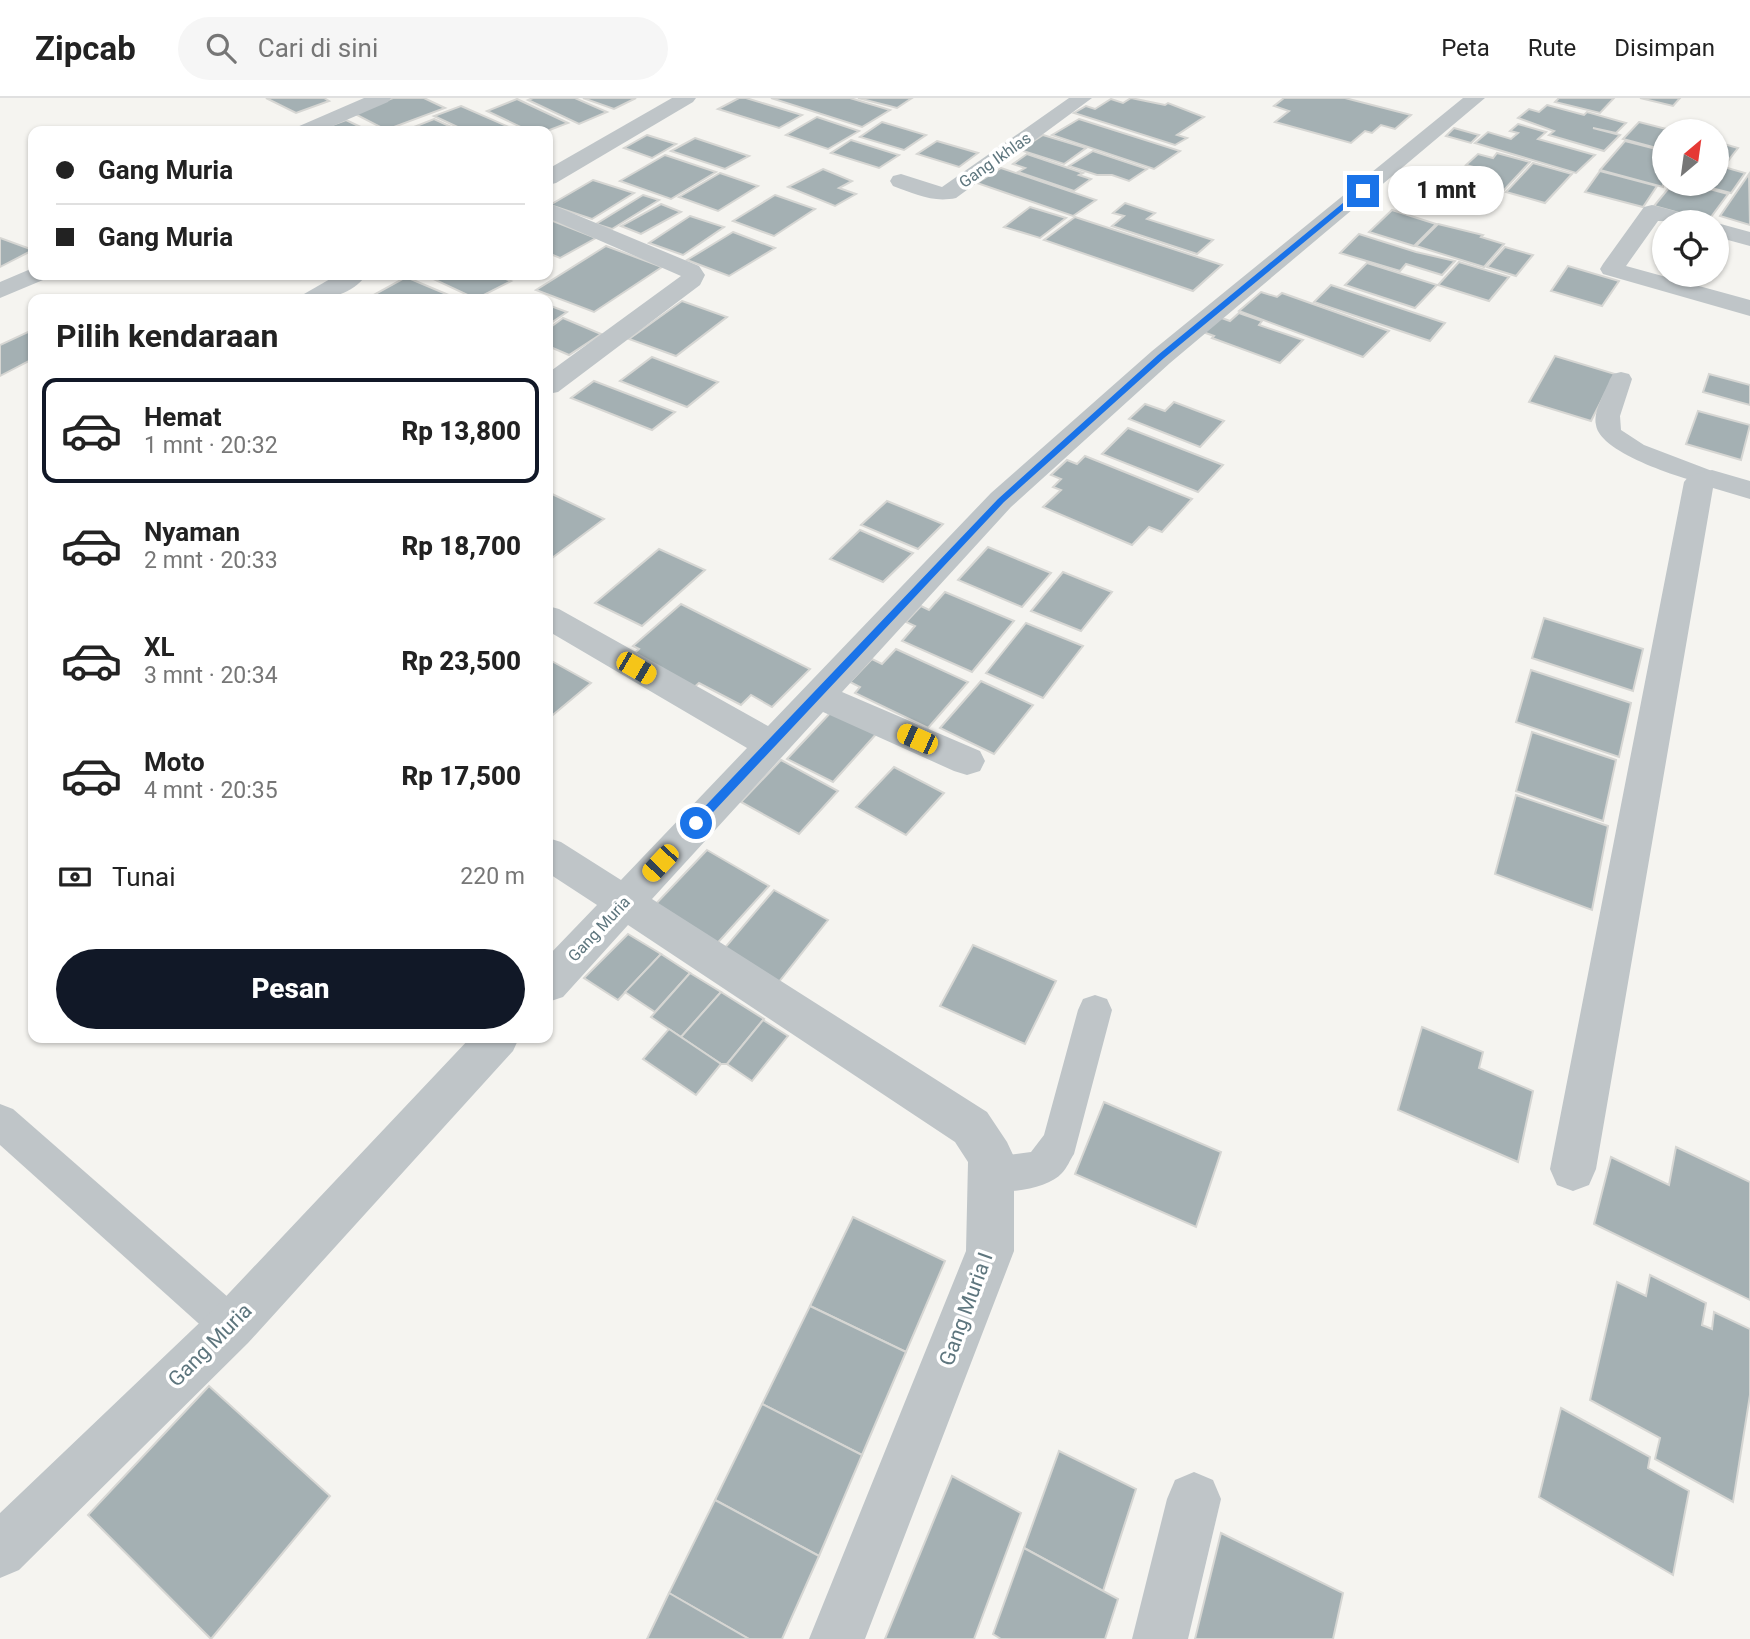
<!DOCTYPE html>
<html lang="id">
<meta charset="utf-8">
<style>
body{margin:0;font-family:Roboto,sans-serif;background:#f6f6f6;color:#222;height:100vh;display:flex;flex-direction:column;font-size:26px;white-space:nowrap}
*{box-sizing:border-box;margin:0}
p{font-size:23px;color:#767676}
.icon{flex:none;width:38px;height:38px;fill:none;stroke:currentColor;stroke-width:2;stroke-linecap:round;stroke-linejoin:round}
.map{position:relative;flex:1;overflow:hidden}
.drawer{position:absolute;left:28px;top:196px;width:525px;height:749px;display:flex;flex-direction:column;background:#fff;border-radius:14px;box-shadow:0 2px 5px #0004}
.drawer>*{flex:none}
.banner{position:absolute;left:28px;top:28px;width:525px;height:154px;border-radius:14px;box-shadow:0 2px 5px #0004;display:grid;align-content:center;height:154px;padding:0 28px;background:#fff}
.needle{width:46px;rotate:29deg}
.controls{position:absolute;left:1652px;top:21px;display:grid;gap:14px}
.controls a{display:grid;place-items:center;width:77px;height:77px;border-radius:50%;background:#fff;box-shadow:0 2px 5px #0004;font-size:35px}
.end{position:absolute;width:32px;height:32px;margin:-16px;border:9px solid #1a73e8;background:#fff;box-shadow:0 0 0 4px #fff}
.from{border-radius:50%}
.bubble{position:absolute;height:49px;border-radius:24px;background:#fff;box-shadow:0 2px 5px #0004;font-size:23px;font-weight:800;line-height:49px;text-align:center}
.car{position:absolute;width:21px;height:42px;margin:-21px -10px;border-radius:9px;box-shadow:0 0 5px 2px #0007;background:linear-gradient(#f5c518 24%,#345 0 40%,#f5c518 0 76%,#345 0 86%,#f5c518 0)}
.banner b{display:flex;align-items:center;gap:24px;height:66px;font-size:26px}
.banner b+b{border-top:2px solid #e0e0e0}
.banner i{width:18px;height:18px;background:#222}
ul{padding:0;list-style:none}
li{display:flex;align-items:center;gap:21px;height:105px;margin:0 14px 10px;padding:0 14px;border:4px solid transparent;border-radius:14px}
li div{flex:1}
li b{display:block;font-size:26px}
li em{font-style:normal;font-weight:800}
li.active{border-color:#111827}
li>.icon{width:63px;height:63px;stroke-width:1.5}
h2{padding:0 28px;font-size:32px;line-height:84px}
.pay{display:flex;align-items:center;gap:18px;height:77px;padding:0 28px;font-size:26px}
.pay p{margin-inline-start:auto}
.primary-button{display:flex;gap:14px;margin-top:auto;padding:14px 28px}
.primary-button a{flex:1;height:80px;border-radius:42px;background:#111827;color:#fff;font-size:28px;font-weight:800;line-height:80px;text-align:center}
header{display:flex;align-items:center;gap:42px;box-sizing:border-box;height:98px;padding:0 35px;background:#fff;border-bottom:2px solid #e0e0e0}
header strong{font-size:33px}
nav{display:flex;gap:38px;margin-inline-start:auto;font-size:24px}
.search{width:490px;height:63px;background:#f6f6f6;display:flex;align-items:center;gap:18px;box-sizing:border-box;padding:0 24px;border-radius:38px;color:#767676;font-size:26px}
.map>svg:first-child{display:block}
.building{fill:#a4b0b3;stroke:#d6d6d3;stroke-width:2}
.lines{fill:none;stroke-linecap:round;stroke-linejoin:round}
.service{fill:#bfc5c8;fill-rule:evenodd}
.minor{fill:#bfc5c8;fill-rule:evenodd}
.route{fill:#1a73e8}
.labels{text-anchor:middle;dominant-baseline:central;stroke-width:7;stroke-linejoin:round;paint-order:stroke}
.far-street-label{font-size:16px;fill:#5e767e;stroke:#fff}
.near-street-label{font-size:21px;fill:#5e767e;stroke:#fff}
</style>
<header>
<strong>Zipcab</strong>
<div class="search"><svg class="icon" aria-label="search" viewBox="0 0 24 24"><circle cx="10" cy="10" r="6"/><path d="M15 15l6 6"/></svg>Cari di sini</div>
<nav><a>Peta</a><a>Rute</a><a>Disimpan</a></nav>
</header>
<div class="map">
<svg width="1750" height="1541" viewBox="0 0 1750 1541">
<rect width="100%" height="100%" fill="#f5f4f0"/>
<g class="building">
<polygon points="266,0 324,0 329,3 296,15"/>
<polygon points="393,0 424,0 445,10 386,32 353,15"/>
<polygon points="533,0 575,0 607,14 579,26 528,2"/>
<polygon points="583,0 636,0 614,11"/>
<polygon points="739,0 746,0 802,17 779,30 718,11"/>
<polygon points="771,0 850,0 890,12 862,29"/>
<polygon points="858,0 912,0 897,10"/>
<polygon points="1131,0 1165,7 1168,5 1204,19 1177,37 1187,40 1175,47 1074,15 1086,8 1095,11 1111,1 1123,5"/>
<polygon points="1284,0 1345,0 1411,17 1395,31 1381,27 1372,35 1365,33 1351,45 1275,24 1289,13 1274,8"/>
<polygon points="1559,0 1614,0 1600,15 1555,4"/>
<polygon points="1640,0 1680,0 1673,8"/>
<polygon points="517,1 568,25 547,33 529,33 487,13"/>
<polygon points="1547,7 1584,17 1587,14 1626,25 1616,35 1593,30 1620,37 1604,53 1549,37 1554,33 1518,20 1529,11 1539,14"/>
<polygon points="461,8 518,33 466,33 434,18"/>
<polygon points="817,19 859,33 828,51 786,37"/>
<polygon points="434,21 460,33 409,31"/>
<polygon points="1079,21 1180,53 1154,71 1052,37"/>
<polygon points="346,22 369,33 316,33"/>
<polygon points="882,24 926,37 904,52 860,39"/>
<polygon points="1639,24 1674,33 1664,33 1664,52 1623,41"/>
<polygon points="1518,26 1546,34 1538,41 1595,57 1576,75 1475,45 1488,34 1511,41 1518,35 1510,33"/>
<polygon points="1454,30 1479,37 1471,45 1446,38"/>
<polygon points="647,37 676,46 652,60 624,50"/>
<polygon points="1043,37 1086,50 1064,66 1020,52"/>
<polygon points="695,40 749,58 725,71 671,53"/>
<polygon points="851,42 899,57 879,70 831,55"/>
<polygon points="937,43 978,55 959,69 917,56"/>
<polygon points="1625,43 1664,53 1663,89 1600,72"/>
<polygon points="1717,44 1738,50 1724,68 1717,66"/>
<polygon points="1093,53 1147,71 1129,83 1112,77 1097,77 1069,68"/>
<polygon points="1497,55 1530,64 1504,92 1470,83 1481,71 1466,67 1478,56 1493,60"/>
<polygon points="1027,56 1083,75 1079,77 1091,81 1074,93 1018,74 1025,70 1013,66"/>
<polygon points="665,57 716,74 671,101 620,83"/>
<polygon points="1533,65 1572,76 1545,105 1506,94"/>
<polygon points="1717,67 1745,75 1731,95 1695,86 1717,86"/>
<polygon points="1001,70 1096,102 1073,118 977,85"/>
<polygon points="823,71 852,83 839,90 856,96 835,108 788,89"/>
<polygon points="1600,73 1657,88 1643,109 1585,94"/>
<polygon points="720,75 758,88 718,113 679,99"/>
<polygon points="1749,76 1750,127 1720,118"/>
<polygon points="593,82 634,95 592,121 550,107"/>
<polygon points="1672,86 1691,86 1728,96 1708,123 1654,108"/>
<polygon points="643,97 659,102 612,131 596,126"/>
<polygon points="775,97 815,111 774,138 733,123"/>
<polygon points="1125,105 1155,115 1147,121 1213,142 1197,156 1112,128 1124,118 1113,115"/>
<polygon points="661,106 681,114 641,136 621,128"/>
<polygon points="1030,109 1066,120 1040,140 1004,129"/>
<polygon points="1392,112 1436,126 1414,148 1369,134"/>
<polygon points="690,118 724,129 683,157 649,145"/>
<polygon points="1075,119 1222,167 1193,193 1044,142"/>
<polygon points="548,121 596,140 560,160 548,155"/>
<polygon points="1438,126 1483,137 1481,139 1504,146 1484,169 1416,148"/>
<polygon points="733,134 775,150 729,178 687,162"/>
<polygon points="1359,136 1416,154 1455,163 1442,177 1406,166 1400,173 1340,155"/>
<polygon points="0,140 33,152 0,169"/>
<polygon points="606,148 662,169 594,214 536,192"/>
<polygon points="1505,149 1533,157 1516,178 1487,169"/>
<polygon points="1459,164 1509,179 1489,203 1438,187"/>
<polygon points="1367,165 1437,187 1415,210 1345,187"/>
<polygon points="1568,168 1619,183 1602,208 1551,193"/>
<polygon points="433,177 496,177 511,183 476,201 429,179"/>
<polygon points="406,179 458,201 368,200"/>
<polygon points="1331,187 1445,225 1430,243 1314,204"/>
<polygon points="1261,194 1277,199 1282,195 1389,233 1363,259 1239,213"/>
<polygon points="682,203 727,219 676,258 629,241"/>
<polygon points="548,207 567,214 548,227"/>
<polygon points="1239,215 1262,223 1259,227 1303,242 1280,265 1212,240 1214,238 1203,234 1219,219 1230,223"/>
<polygon points="563,220 601,236 569,257 548,248 548,231"/>
<polygon points="30,233 33,234 33,261 0,278 0,247"/>
<polygon points="1555,258 1615,276 1591,323 1529,304"/>
<polygon points="652,259 718,284 687,309 620,283"/>
<polygon points="1709,276 1750,287 1750,307 1703,294"/>
<polygon points="594,283 675,314 652,332 571,300"/>
<polygon points="1174,304 1224,323 1200,349 1129,321 1145,306 1165,313"/>
<polygon points="1698,313 1750,327 1741,362 1686,346"/>
<polygon points="1128,330 1223,367 1198,394 1102,356"/>
<polygon points="1085,358 1192,401 1162,434 1149,429 1132,447 1043,409 1061,392 1053,389 1061,381 1051,377 1067,362 1077,366"/>
<polygon points="548,394 604,421 548,463"/>
<polygon points="887,403 943,426 918,451 861,427"/>
<polygon points="860,432 913,455 883,484 830,461"/>
<polygon points="988,449 1051,475 1022,509 958,482"/>
<polygon points="659,451 705,472 642,528 595,505"/>
<polygon points="1063,474 1112,494 1081,533 1031,513"/>
<polygon points="945,494 1014,523 972,574 902,543 915,528 906,524 921,508 929,512"/>
<polygon points="681,506 810,571 772,609 751,597 741,607 699,585 691,592 629,560 639,551 633,548"/>
<polygon points="1544,520 1643,551 1633,593 1532,560"/>
<polygon points="1026,525 1083,548 1043,600 986,575"/>
<polygon points="896,551 968,584 928,630 855,595 860,589 850,584 872,561 882,566"/>
<polygon points="548,561 591,585 548,621"/>
<polygon points="1531,572 1631,605 1619,659 1516,624"/>
<polygon points="981,583 1033,607 994,656 940,630"/>
<polygon points="833,612 878,634 833,684 787,661"/>
<polygon points="1532,634 1616,662 1603,723 1516,693"/>
<polygon points="781,662 838,693 799,736 741,704"/>
<polygon points="894,669 944,695 906,737 856,709"/>
<polygon points="1516,697 1608,728 1592,812 1495,776"/>
<polygon points="707,752 769,788 713,850 650,812"/>
<polygon points="774,792 828,822 778,885 723,852"/>
<polygon points="628,836 661,856 618,902 584,880"/>
<polygon points="973,847 1056,883 1025,946 940,908"/>
<polygon points="661,856 690,875 655,914 625,894"/>
<polygon points="690,875 721,894 681,939 651,919"/>
<polygon points="721,894 764,921 727,966 721,966 681,939"/>
<polygon points="763,922 788,938 752,983 727,966"/>
<polygon points="1422,929 1483,954 1479,970 1533,993 1518,1064 1398,1012"/>
<polygon points="669,931 721,966 696,997 643,961"/>
<polygon points="1104,1004 1221,1054 1196,1129 1075,1076"/>
<polygon points="1676,1049 1750,1084 1750,1202 1594,1126 1611,1059 1669,1087"/>
<polygon points="853,1119 945,1163 906,1254 810,1208"/>
<polygon points="1650,1177 1706,1205 1702,1227 1712,1231 1714,1214 1750,1231 1750,1297 1733,1404 1655,1361 1660,1340 1590,1302 1617,1184 1646,1198"/>
<polygon points="810,1208 906,1254 862,1357 762,1306"/>
<polygon points="209,1288 330,1398 211,1541 88,1417"/>
<polygon points="762,1306 862,1357 819,1458 715,1402"/>
<polygon points="1561,1310 1650,1359 1648,1370 1689,1393 1673,1477 1539,1399"/>
<polygon points="1059,1353 1136,1391 1103,1493 1024,1450"/>
<polygon points="952,1378 1021,1415 974,1541 885,1541"/>
<polygon points="715,1402 819,1458 782,1541 749,1541 669,1495"/>
<polygon points="1221,1435 1343,1495 1333,1541 1195,1541"/>
<polygon points="1024,1450 1118,1501 1105,1541 1001,1541 993,1536"/>
<polygon points="669,1495 749,1541 647,1541"/>
</g>
<g class="lines">
<g class="service">
<path d="M1621,274L1629,276L1632,281L1620,318L1621,332L1644,347L1720,376L1724,381L1720,386L1712,388C1687,382 1600,356 1596,327C1593,313 1605,294 1610,281L1613,276Z"/>
<path d="M1095,897L1107,901L1112,912L1074,1056C1070,1062 1067,1070 1062,1075C1047,1092 998,1098 979,1090L973,1077L979,1064L992,1059L1031,1054L1044,1037L1078,912L1083,901Z"/>
<polygon points="0,1006 13,1011 245,1214 251,1228 245,1242 231,1248 217,1242 0,1047"/>
</g>
<g class="minor">
<polygon points="364,0 391,0 388,4 321,33 294,33 297,29"/>
<polygon points="672,0 696,0 693,4 556,85 548,87 548,71"/>
<path d="M1069,0H1092L956,100C933,105 915,96 893,88L890,83L893,78L901,76L942,89Z"/>
<polygon points="1463,0 1485,0 1170,265 1011,409 842,594 980,653 985,663 980,673 967,677 954,673 823,614 652,801 987,1014 1007,1044 1014,1059 1014,1153 865,1541 809,1541 966,1153 968,1064 955,1044 628,827 563,899 548,904 548,858 597,807 548,775 548,740 561,744 621,782 747,650 548,533 548,508 559,511 768,628 991,395 1152,253"/>
<polygon points="548,105 699,168 705,177 700,187 558,294 548,296 548,275 681,178 548,120"/>
<polygon points="1652,107 1697,119 1700,124 1658,123 1626,168 1750,202 1750,218 1603,176 1600,171 1603,166 1644,109"/>
<polygon points="1717,125 1750,134 1750,148 1717,139"/>
<polygon points="33,170 33,177 46,177 43,182 0,200 0,184"/>
<path d="M337,177H366C352,198 324,202 301,201L304,196Z"/>
<polygon points="1712,372 1750,383 1750,401 1713,390 1596,1071 1589,1087 1573,1093 1557,1087 1550,1071 1684,384 1689,378"/>
<polygon points="470,940 519,940 513,953 248,1245 19,1472 0,1480 0,1415 214,1211"/>
<polygon points="1194,1374 1213,1382 1221,1401 1188,1541 1132,1541 1167,1401 1175,1382"/>
</g>
</g>
<polygon class="route" points="1360,91 1366,93 1164,260 1004,404 700,728 692,728 692,722 998,401 1158,257"/>
<g class="labels">
<g class="far-street-label">
<text transform="translate(995 62) rotate(-35)">Gang Ikhlas</text>
<text transform="translate(599 831) rotate(-47)">Gang Muria</text>
</g>
<g class="near-street-label">
<text transform="translate(966 1211) rotate(-70)">Gang Muria I</text>
<text transform="translate(210 1247) rotate(-45)">Gang Muria</text>
</g>
</g>
</svg>
<div class="controls">
<a><svg class="needle" viewBox="-14 -14 28 28"><path d="M0-13l5 13h-10z" fill="#e53935"/><path d="M0 13l5-13h-10z" fill="#767676"/></svg></a>
<a><svg class="icon" aria-label="locate" viewBox="0 0 24 24"><circle cx="12" cy="12" r="6"/><path d="M12 2v4M12 18v4M2 12h4M18 12h4"/></svg></a>
</div>
<i class="end from" style="left:696px;top:725px"></i>
<i class="end" style="left:1363px;top:93px"></i>
<div class="bubble" style="left:1388px;top:68px;width:116px">1 mnt</div>
<i class="car" style="left:636px;top:570px;rotate:120deg"></i>
<i class="car" style="left:917px;top:641px;rotate:294deg"></i>
<i class="car" style="left:660px;top:765px;rotate:223deg"></i>
<div class="banner">
<b><i class="from"></i>Gang Muria</b>
<b><i></i>Gang Muria</b>
</div>
<section class="drawer">
<h2>Pilih kendaraan</h2>
<ul>
<li class="active"><svg class="icon" aria-label="car" viewBox="0 0 24 24"><path d="M5 17H2v-5l4-1 3-4h7l3 4 3 1v5h-3M9 17h6M6 11h13"/><circle cx="7" cy="17" r="2"/><circle cx="17" cy="17" r="2"/></svg><div><b>Hemat</b><p>1 mnt · 20:32</p></div><em>Rp 13,800</em></li>
<li><svg class="icon" aria-label="car" viewBox="0 0 24 24"><path d="M5 17H2v-5l4-1 3-4h7l3 4 3 1v5h-3M9 17h6M6 11h13"/><circle cx="7" cy="17" r="2"/><circle cx="17" cy="17" r="2"/></svg><div><b>Nyaman</b><p>2 mnt · 20:33</p></div><em>Rp 18,700</em></li>
<li><svg class="icon" aria-label="car" viewBox="0 0 24 24"><path d="M5 17H2v-5l4-1 3-4h7l3 4 3 1v5h-3M9 17h6M6 11h13"/><circle cx="7" cy="17" r="2"/><circle cx="17" cy="17" r="2"/></svg><div><b>XL</b><p>3 mnt · 20:34</p></div><em>Rp 23,500</em></li>
<li><svg class="icon" aria-label="car" viewBox="0 0 24 24"><path d="M5 17H2v-5l4-1 3-4h7l3 4 3 1v5h-3M9 17h6M6 11h13"/><circle cx="7" cy="17" r="2"/><circle cx="17" cy="17" r="2"/></svg><div><b>Moto</b><p>4 mnt · 20:35</p></div><em>Rp 17,500</em></li>
</ul>
<div class="pay"><svg class="icon" aria-label="cash" viewBox="0 0 24 24"><path d="M3 7h18v10H3z"/><circle cx="12" cy="12" r="2"/></svg>Tunai<p>220 m</p></div>
<div class="primary-button"><a>Pesan</a></div>
</section>
</div>
